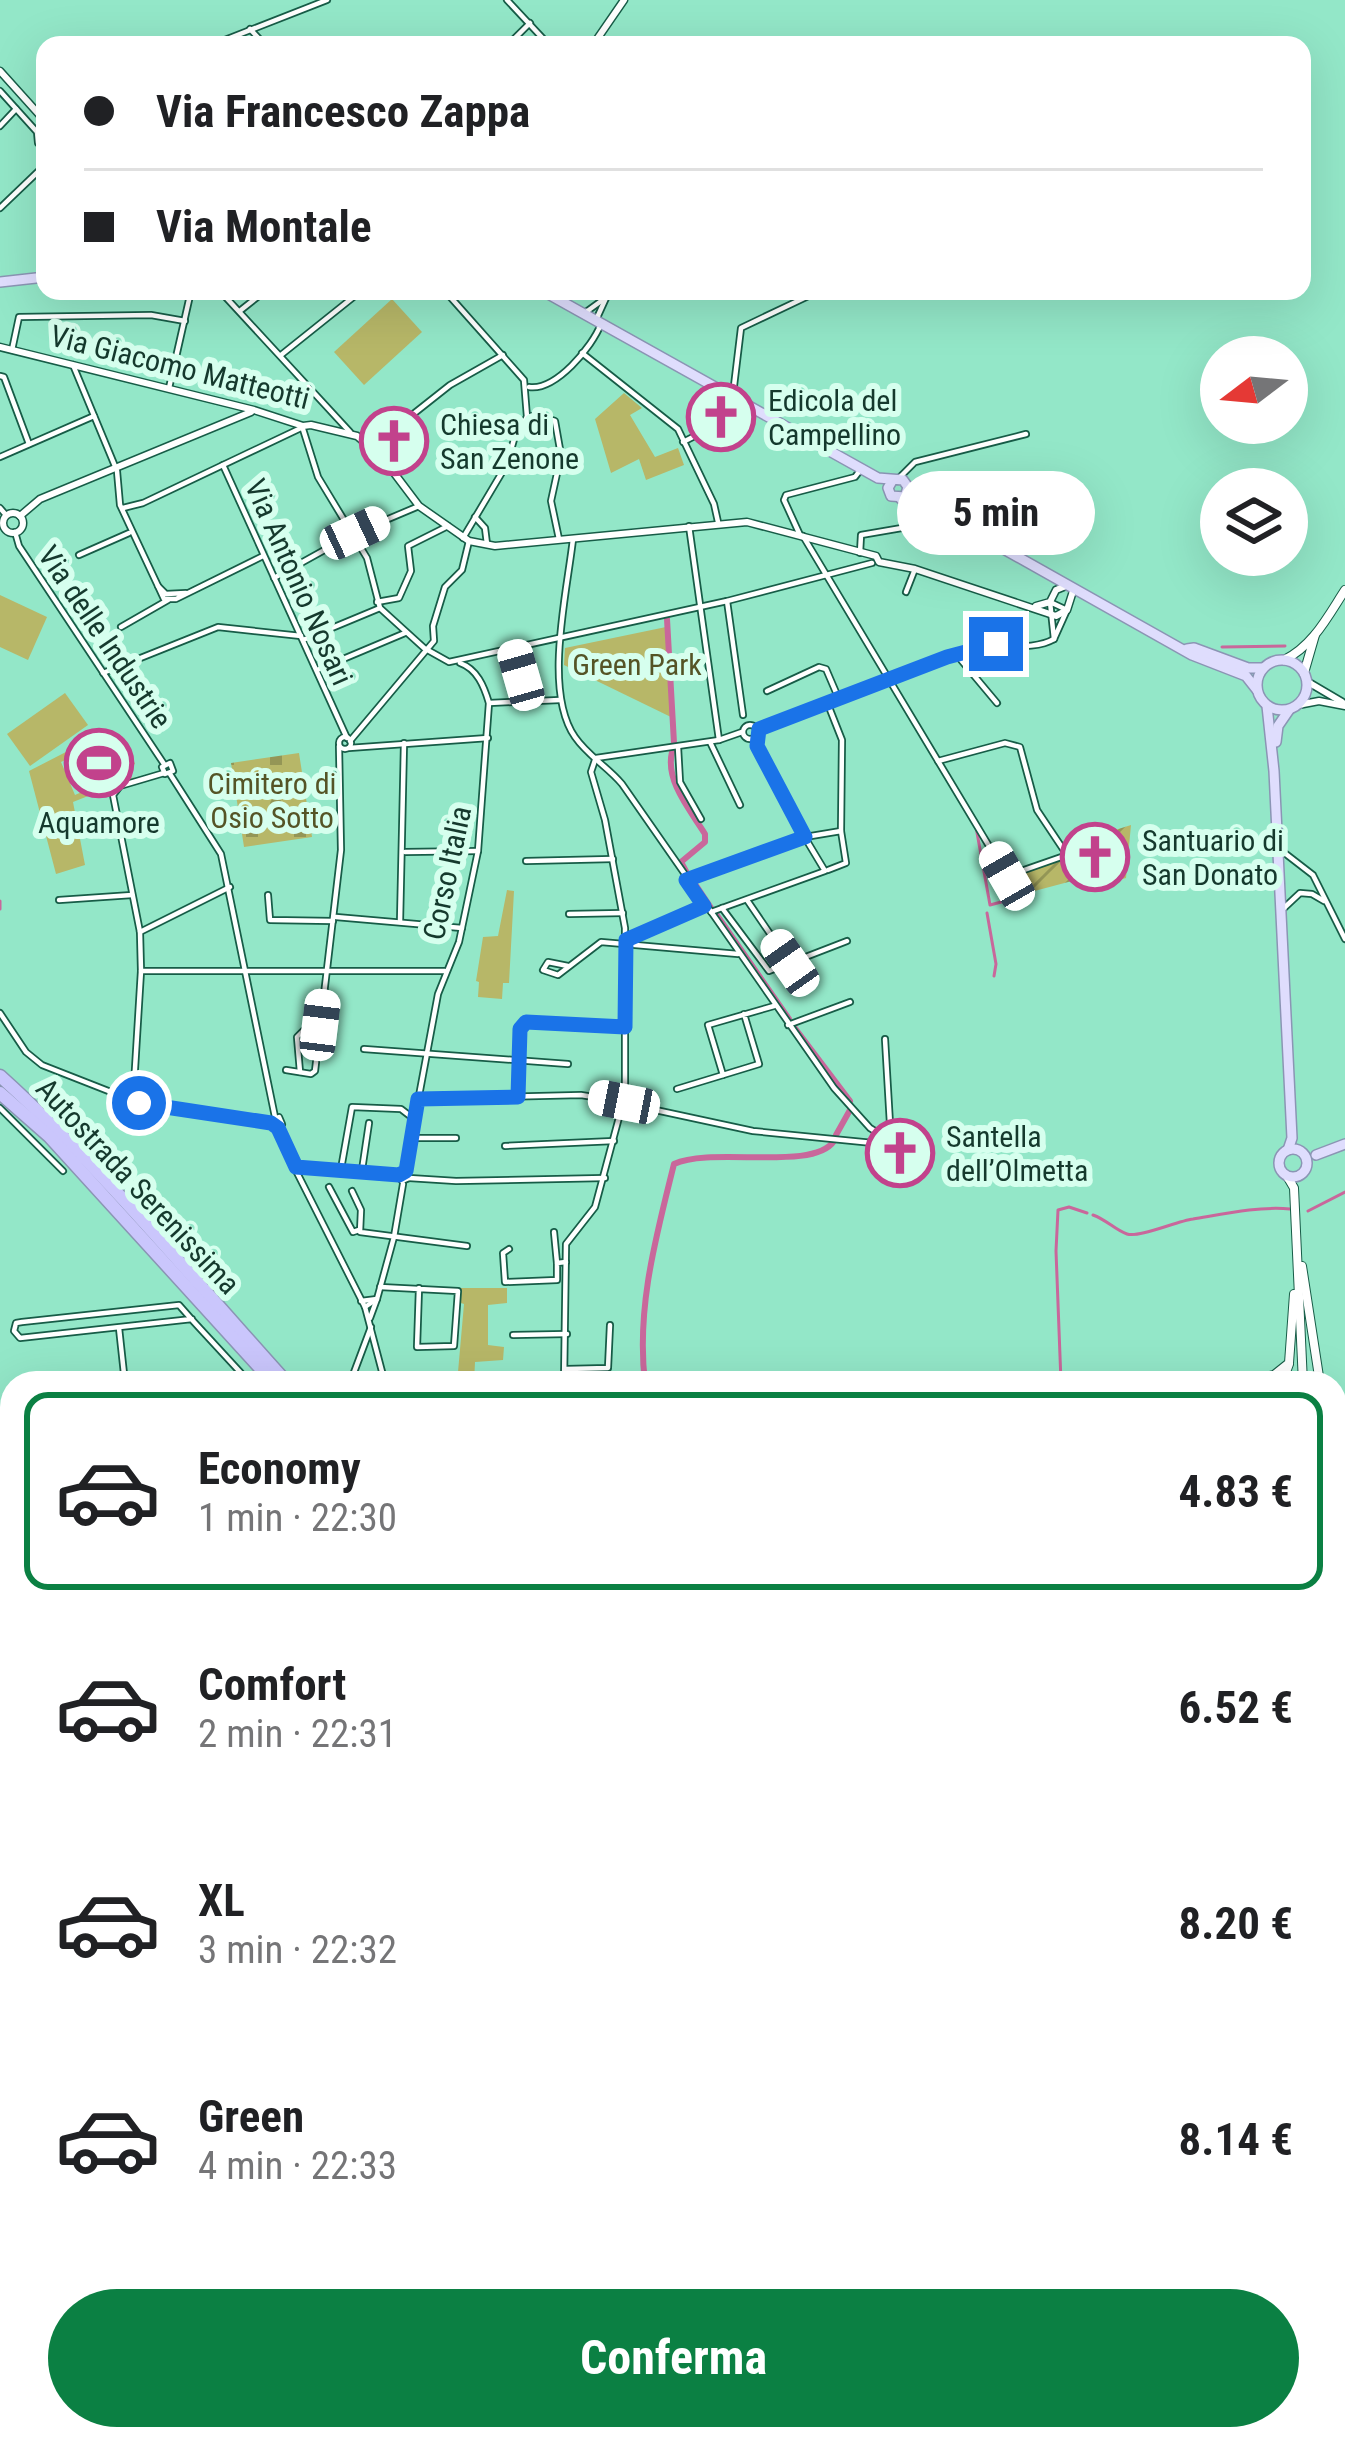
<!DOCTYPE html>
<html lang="it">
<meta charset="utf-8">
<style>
body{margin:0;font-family:"Roboto Condensed",sans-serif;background:#f2f2f2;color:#202124;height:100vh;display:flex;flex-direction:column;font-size:45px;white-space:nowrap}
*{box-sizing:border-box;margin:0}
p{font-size:39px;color:#757577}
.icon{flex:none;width:66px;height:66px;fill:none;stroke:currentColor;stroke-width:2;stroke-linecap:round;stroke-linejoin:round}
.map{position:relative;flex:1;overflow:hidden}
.details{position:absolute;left:0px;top:1371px;width:1347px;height:1080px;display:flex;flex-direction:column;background:#fff;border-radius:36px 36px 0 0;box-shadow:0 12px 48px #0002}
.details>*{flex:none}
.hud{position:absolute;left:36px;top:36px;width:1275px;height:264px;border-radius:24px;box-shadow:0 12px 48px #0002;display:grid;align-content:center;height:264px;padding:0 48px;background:#fff}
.needle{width:78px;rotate:254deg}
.tools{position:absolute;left:1200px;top:336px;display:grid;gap:24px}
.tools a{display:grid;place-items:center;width:108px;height:108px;border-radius:50%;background:#fff;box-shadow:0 12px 48px #0002;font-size:60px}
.end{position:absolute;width:54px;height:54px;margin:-27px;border:15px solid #1a73e8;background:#fff;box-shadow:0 0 0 6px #fff}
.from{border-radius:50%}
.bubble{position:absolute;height:84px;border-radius:42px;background:#fff;box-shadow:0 12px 48px #0002;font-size:39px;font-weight:700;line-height:84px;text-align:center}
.car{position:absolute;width:36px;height:72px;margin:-36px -18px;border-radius:15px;box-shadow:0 0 9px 3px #0007;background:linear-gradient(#fff 24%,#345 0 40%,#fff 0 76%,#345 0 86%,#fff 0)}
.hud b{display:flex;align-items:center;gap:42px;height:114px;font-size:45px}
.hud b+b{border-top:3px solid #e0e0e0}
.hud i{width:30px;height:30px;background:#202124}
ul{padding:21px 0 0;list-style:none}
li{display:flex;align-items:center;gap:36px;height:198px;margin:0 24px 18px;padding:0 24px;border:6px solid transparent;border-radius:24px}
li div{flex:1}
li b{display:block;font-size:45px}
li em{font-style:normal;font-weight:700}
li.on{border-color:#0b8043}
li>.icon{width:108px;height:108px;stroke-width:1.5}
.primary-button{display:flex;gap:24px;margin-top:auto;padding:24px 48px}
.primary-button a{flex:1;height:138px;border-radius:72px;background:#0b8043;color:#fff;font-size:48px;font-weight:700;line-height:138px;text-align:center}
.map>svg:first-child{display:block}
.green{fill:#b7b768}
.forest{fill:url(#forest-crowns)}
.cemetery{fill:url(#cemetery-stones)}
.garden{fill:url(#garden-furrows)}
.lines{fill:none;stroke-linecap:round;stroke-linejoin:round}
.stream{stroke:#c9679b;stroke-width:3}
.canal{stroke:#c9679b;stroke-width:6}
.river{stroke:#c9679b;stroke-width:9}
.minor-casing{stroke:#175c47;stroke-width:8}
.tertiary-casing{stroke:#175c47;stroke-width:9}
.secondary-casing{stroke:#175c47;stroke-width:10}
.primary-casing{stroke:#8b95b4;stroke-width:12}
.motorway-casing{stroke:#8b95b4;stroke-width:15}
.minor{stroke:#fff;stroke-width:4.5}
.tertiary{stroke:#fff;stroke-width:6}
.secondary{stroke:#fff;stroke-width:8}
.primary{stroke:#dfddfd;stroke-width:9}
.motorway{stroke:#cac6fc;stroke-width:12}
.route{stroke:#1a73e8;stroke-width:15}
.labels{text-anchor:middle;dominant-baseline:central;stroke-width:12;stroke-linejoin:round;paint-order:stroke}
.street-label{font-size:30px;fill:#15392d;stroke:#d6ffee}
.poi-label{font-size:30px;fill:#15392d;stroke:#d6ffee;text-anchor:start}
.park-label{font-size:30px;fill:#555426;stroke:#d6ffee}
</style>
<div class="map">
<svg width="1345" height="2451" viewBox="0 0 1345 2451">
<defs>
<pattern id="forest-crowns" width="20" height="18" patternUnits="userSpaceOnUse" patternTransform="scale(3)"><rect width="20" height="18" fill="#a7a62b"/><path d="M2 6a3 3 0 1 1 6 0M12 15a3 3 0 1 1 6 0" fill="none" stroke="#878825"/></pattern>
<pattern id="cemetery-stones" width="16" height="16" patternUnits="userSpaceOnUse" patternTransform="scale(3)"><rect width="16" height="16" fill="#b7b768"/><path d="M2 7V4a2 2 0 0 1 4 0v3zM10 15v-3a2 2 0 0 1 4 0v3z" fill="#949656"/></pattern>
<pattern id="garden-furrows" width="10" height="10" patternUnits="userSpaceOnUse" patternTransform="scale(3)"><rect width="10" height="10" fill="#b7b768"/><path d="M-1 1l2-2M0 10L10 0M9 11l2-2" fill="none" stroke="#949656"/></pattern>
</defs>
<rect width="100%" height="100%" fill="#93e7c8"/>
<g class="green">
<polygon points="392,299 422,332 364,385 334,352"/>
<polygon points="624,393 642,408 630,415 655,457 678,448 684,465 646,480 639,459 611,473 595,419"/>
<polygon points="0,595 47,617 28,660 0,647"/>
<polygon points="666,627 673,718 564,665 565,648"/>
<polygon points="65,693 88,725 30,766 7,734"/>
<polygon points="97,736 101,744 61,762 75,795 116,777 119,781 136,777 73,802 85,865 56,874 29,771"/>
<polygon points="122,736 135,764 76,790 64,763"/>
<polygon points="507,890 514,891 509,983 503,983 502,999 478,997 479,982 476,981 483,937 498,936"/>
<polygon points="458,1288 507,1288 507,1303 488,1305 488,1345 504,1347 503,1360 475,1362 474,1383 420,1383 417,1372 458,1372 464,1304 458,1302"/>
<polygon points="259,2439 352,2439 355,2451 262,2451"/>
</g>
<g class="forest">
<polygon points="160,2439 249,2439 246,2443 249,2451 135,2451"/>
<polygon points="805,2439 898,2439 897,2451 816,2451 810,2443 799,2445 802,2451 774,2451"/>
</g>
<polygon class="cemetery" points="299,753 312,837 244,847 231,763"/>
<polygon class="garden" points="1131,825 1126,878 1094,887 1072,881 1027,893 1021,870 1071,854 1068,845"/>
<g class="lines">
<g class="stream">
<polyline points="1222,647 1285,646"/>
<polyline points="976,827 990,905 1016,898"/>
<polyline points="0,901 0,909"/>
<polyline points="987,913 996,964 994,976"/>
<polyline points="1308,1211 1345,1192"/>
<path d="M1093,1215C1107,1220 1115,1230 1127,1234C1139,1238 1177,1221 1193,1219C1223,1214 1259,1206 1290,1209"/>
<polyline points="1061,1382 1056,1251 1058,1210 1069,1207 1087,1213"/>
</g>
<g class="canal">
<polyline points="667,619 674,743"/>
<path d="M672,752C665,781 690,810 705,834V842L681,862L688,875"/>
<polyline points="693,881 711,908"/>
<polyline points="716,914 789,1019"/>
<polyline points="794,1027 850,1101"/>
<polyline points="836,1135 850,1110"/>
<path d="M645,1383C636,1308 656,1237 674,1164C712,1146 813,1172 834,1141"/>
<polyline points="0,2085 12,2082"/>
<polyline points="764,2451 795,2439"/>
</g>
<polyline class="river" points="608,2451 612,2439"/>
<g class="minor-casing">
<g id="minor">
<polyline points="507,0 549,45"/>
<polyline points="250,29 265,45"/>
<polyline points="212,45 327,0"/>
<polyline points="508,45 530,23"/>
<polyline points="0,91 37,132 38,143"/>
<polyline points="0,126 16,109"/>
<polyline points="0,208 45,165"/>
<polyline points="220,291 350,432"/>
<polyline points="445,291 524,380 527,417"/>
<polyline points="241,310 265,291"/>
<polyline points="586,312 615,291"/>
<polyline points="596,320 606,298"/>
<polyline points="12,350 19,317 151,315 185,321"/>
<polyline points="582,353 678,429 714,504 718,522"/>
<polyline points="281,355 361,291"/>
<polyline points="73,365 117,471 120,505 158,586"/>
<polyline points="0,376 4,377 29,444"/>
<path d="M529,387C556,391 592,347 601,324"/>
<polyline points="169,388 191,291"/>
<polyline points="527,417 537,415 555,421 561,455 551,501 559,539"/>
<polyline points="730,419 741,328 819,291"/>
<polyline points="302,426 318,477 367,558 380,608 424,648 449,662 727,601 872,563"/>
<polyline points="366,441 389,421 407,419 450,385 503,355"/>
<polyline points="683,442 752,407"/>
<polyline points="0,457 94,416"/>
<polyline points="223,465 347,738"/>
<polyline points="899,478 915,462 1026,434"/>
<polyline points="0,508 6,515"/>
<polyline points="123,508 143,503 301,428"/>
<polyline points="475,517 485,528 487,544"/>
<polyline points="689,526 719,740"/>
<polyline points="15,532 19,546 164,764"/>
<polyline points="800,535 784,500 786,495 855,477 861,469"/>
<polyline points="803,536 1007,876 1014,880 1023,879"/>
<polyline points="463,538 507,464 515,436 527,417"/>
<path d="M573,539C567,593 543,691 575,737C588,756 608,767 622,784L834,1088L870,1128L904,1149"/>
<polyline points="860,553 861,535 925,524"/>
<polyline points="79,555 129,533"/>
<polyline points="274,578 355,533 419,506"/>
<polyline points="906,592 915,569"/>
<polyline points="186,593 166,594 158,586 164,599 176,599 263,556"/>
<polyline points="727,601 743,715"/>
<polyline points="377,602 399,598 411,571 408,546 448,526"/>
<polygon points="1050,602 1067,610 1054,639"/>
<polyline points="121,627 168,600"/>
<polyline points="303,640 380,608"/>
<polyline points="513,648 527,699"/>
<polyline points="956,654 997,703"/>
<polyline points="317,670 405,633"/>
<polyline points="103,673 218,627 301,636"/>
<polyline points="767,691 819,667 826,669 838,697"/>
<polyline points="827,702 842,740 841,831"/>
<polyline points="489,703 560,700"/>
<circle cx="750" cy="732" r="7"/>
<path d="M763,726L975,648C999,644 1034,651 1054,639"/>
<circle cx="345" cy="743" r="6"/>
<polyline points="350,741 434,641 433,626 445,587 462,570 469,541"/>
<polyline points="710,742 740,805"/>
<polyline points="678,747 680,782 701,819"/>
<polyline points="349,748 488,738"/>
<polyline points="596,758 719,740 742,732"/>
<polyline points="938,761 1005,743 1020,747 1037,810 1067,855 1007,876"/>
<polygon points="170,763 173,771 165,774 162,767"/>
<polyline points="164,773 120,786 113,795 140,932 141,971 445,971"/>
<polyline points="170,774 221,854 275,1117"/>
<polyline points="1282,851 1313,875 1345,939"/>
<polyline points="405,852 478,851"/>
<polyline points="526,861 613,859"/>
<polyline points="686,879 805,837 841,831 846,863 828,870"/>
<polyline points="268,895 270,920 333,921"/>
<polyline points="59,900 132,895"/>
<polyline points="747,900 790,963 847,941"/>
<polyline points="722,908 769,971 790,963"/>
<polyline points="1284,908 1300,893 1312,894 1324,901"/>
<polyline points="711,912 825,871 783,801 757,746"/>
<polyline points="569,914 623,913"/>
<polyline points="336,917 462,928"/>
<polyline points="400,922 404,743"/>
<polyline points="140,932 230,887"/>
<polyline points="627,940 704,906"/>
<polyline points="568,966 548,962 543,970 558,975 601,942 738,954"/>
<polyline points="0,1013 26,1052 42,1065 139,1103 271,1123"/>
<polyline points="744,1014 759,1064 723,1075 708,1025 774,1006"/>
<polyline points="788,1025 850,1002"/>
<polyline points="885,1039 891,1141"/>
<polyline points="364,1049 568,1064"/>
<polyline points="286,1070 311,1074 315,1071 341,850 339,746"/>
<polyline points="300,1072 297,1037 308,1026 320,1025"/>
<polyline points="677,1089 723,1075"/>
<polyline points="518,1097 523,1023 622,1026"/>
<polyline points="420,1099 581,1095 624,1102"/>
<polyline points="133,1101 141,971"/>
<polyline points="623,1103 753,1131 883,1144 888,1141"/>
<polyline points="0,1108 63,1171"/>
<polygon points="279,1117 282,1124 273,1127 271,1120"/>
<polyline points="278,1128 284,1147 365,1307 385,1383"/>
<polyline points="413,1138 456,1138"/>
<polyline points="505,1146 614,1141"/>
<polyline points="295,1167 397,1175"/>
<polyline points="341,1169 352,1107 401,1109 414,1119"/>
<polyline points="362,1170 369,1123"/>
<path d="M405,1171L409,1178L402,1181L399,1175L405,1171L438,994L459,942L478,851L489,703C484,686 477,669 460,663"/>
<polyline points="409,1178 456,1181 605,1178"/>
<polyline points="329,1187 353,1232 359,1230"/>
<polyline points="352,1191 361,1210 360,1232 467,1246"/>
<polyline points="554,1232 557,1263"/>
<polyline points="509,1249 503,1253 505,1282 557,1280 557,1263 566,1262"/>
<polyline points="380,1287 458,1291 454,1346 417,1347 419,1288"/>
<polyline points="361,1301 377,1299 370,1318"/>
<polyline points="365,1307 377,1299 394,1237 403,1184"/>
<polyline points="192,1319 20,1338 14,1331 16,1323 22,1322 179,1305 194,1322 241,1373 243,1383"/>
<polyline points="119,1328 125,1383"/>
<polyline points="513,1335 567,1334"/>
<polyline points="566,1369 608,1368 610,1325"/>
<polyline points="350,1383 371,1327"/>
<polyline points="564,1383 566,1244 595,1207 625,1095 625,928 605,820 591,772 595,760"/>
<polyline points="1149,1383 1239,1378"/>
<polyline points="0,1890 12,1906"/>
<polyline points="0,2189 12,2190"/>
<polyline points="251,2439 255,2451"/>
<polyline points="390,2439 394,2451"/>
<polyline points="420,2439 424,2451"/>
<polyline points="520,2439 521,2451"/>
<polyline points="1024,2439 1038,2451 1053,2439"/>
<polyline points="1175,2439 1185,2451"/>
<polyline points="511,2451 511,2439"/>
<polyline points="934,2451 947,2439"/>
</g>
</g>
<g class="tertiary-casing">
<g id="tertiary">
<polyline points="593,45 624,0"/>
<polyline points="0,71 45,121"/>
<polyline points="0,347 254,410 303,426 311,425 357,436 382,457 419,506 469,541 495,546 747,522 876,556 879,562 915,569 1056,616 1067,610 1074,588"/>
<circle cx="13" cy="523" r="10"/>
<polyline points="20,516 40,499 251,412"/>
<polyline points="1036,606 1050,602 1056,590 1068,585"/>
<polyline points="1308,682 1342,702"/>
<polyline points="1298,705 1319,701 1345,706"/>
<polyline points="1335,2242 1345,2242"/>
<polyline points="732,2451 764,2439"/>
</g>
</g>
<g class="secondary-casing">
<g id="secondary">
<path d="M1284,660C1313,646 1328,616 1345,590"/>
<polyline points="1304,673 1315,635"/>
<polyline points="1287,1176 1294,1188 1303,1383"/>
<polyline points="1302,1266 1320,1383"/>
<polyline points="1289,1364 1286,1372 1291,1383"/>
<polyline points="1239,1378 1273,1383"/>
<polyline points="1254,1380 1274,1375 1289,1363 1294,1294"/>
<polyline points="1335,1397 1340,1407 1335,1421"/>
<polyline points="1335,1708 1345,1739"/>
</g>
</g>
<g class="primary-casing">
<g id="primary">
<polyline points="0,282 45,277"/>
<polyline points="543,291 878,478 903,480 908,487 905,497 891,496 888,488 892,481"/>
<polyline points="901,499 915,500 945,516 1192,655 1246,676 1257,690"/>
<polyline points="1187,649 1194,648 1248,668 1262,668"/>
<circle cx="1282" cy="685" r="25"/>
<polyline points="1267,706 1274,771 1292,1138 1288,1150"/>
<polyline points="1276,742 1278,726 1289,710"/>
<circle cx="1293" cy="1163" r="14"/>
<polyline points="1316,1155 1345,1144"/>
</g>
</g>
<g class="motorway-casing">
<g id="motorway">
<path d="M0,1076C104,1170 193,1279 287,1383"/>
<polyline points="0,1093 49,1136 274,1383"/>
<polyline points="1211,2439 1221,2451"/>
<polyline points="1233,2439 1244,2451"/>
</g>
</g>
<use href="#minor" class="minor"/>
<use href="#tertiary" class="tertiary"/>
<use href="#secondary" class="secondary"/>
<use href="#primary" class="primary"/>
<use href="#motorway" class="motorway"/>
</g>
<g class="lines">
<polyline class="route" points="139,1103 271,1123 278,1128 296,1167 399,1175 406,1171 418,1099 518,1097 520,1029 526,1022 625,1027 626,940 704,906 686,880 805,837 757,746 759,729 947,657 996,644"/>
</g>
<defs>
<g id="church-ring" transform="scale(3.45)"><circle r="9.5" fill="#d6ffee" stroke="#c2428c" stroke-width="1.5"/><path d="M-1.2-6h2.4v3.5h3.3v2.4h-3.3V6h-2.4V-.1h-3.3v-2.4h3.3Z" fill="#c2428c"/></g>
<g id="stadium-ring" transform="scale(3.45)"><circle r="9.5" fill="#d6ffee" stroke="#c2428c" stroke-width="1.5"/><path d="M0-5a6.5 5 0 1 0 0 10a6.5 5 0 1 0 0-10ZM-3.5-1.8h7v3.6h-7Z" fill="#c2428c"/></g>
</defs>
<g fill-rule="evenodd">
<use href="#church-ring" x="721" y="417"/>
<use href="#church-ring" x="394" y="441"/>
<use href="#stadium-ring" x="99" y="763"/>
<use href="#church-ring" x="1095" y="857"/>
<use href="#church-ring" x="900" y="1153"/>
</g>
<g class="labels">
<g class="street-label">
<text transform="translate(180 367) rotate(14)">Via Giacomo Matteotti</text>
<text transform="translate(299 582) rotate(66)">Via Antonio Nosari</text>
<text transform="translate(105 637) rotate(56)">Via delle Industrie</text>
<text transform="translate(447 873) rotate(-78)">Corso Italia</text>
<text transform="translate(138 1186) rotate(47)">Autostrada Serenissima</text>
</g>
<g class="poi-label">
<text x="768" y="400">Edicola del<tspan x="768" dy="34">Campellino</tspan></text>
<text x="440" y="424">Chiesa di<tspan x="440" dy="34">San Zenone</tspan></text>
<text x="99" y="822" text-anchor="middle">Aquamore</text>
<text x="1142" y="840">Santuario di<tspan x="1142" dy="34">San Donato</tspan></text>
<text x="946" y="1136">Santella<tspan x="946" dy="34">dell’Olmetta</tspan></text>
</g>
<g class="park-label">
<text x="637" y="664">Green Park</text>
<text x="272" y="783">Cimitero di<tspan x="272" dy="34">Osio Sotto</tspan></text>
</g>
</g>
</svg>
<div class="tools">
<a><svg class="needle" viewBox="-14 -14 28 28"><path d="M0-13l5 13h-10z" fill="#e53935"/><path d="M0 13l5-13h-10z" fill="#757577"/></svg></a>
<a><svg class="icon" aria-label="layers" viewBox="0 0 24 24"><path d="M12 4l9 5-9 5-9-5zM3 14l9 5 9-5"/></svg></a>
</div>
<i class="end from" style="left:139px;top:1103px"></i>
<i class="end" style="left:996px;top:644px"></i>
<div class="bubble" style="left:897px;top:471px;width:198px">5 min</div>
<i class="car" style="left:355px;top:533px;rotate:65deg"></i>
<i class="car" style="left:521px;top:675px;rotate:344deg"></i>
<i class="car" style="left:1007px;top:876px;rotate:330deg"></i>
<i class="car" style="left:790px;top:963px;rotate:325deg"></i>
<i class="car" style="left:320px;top:1025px;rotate:7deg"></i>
<i class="car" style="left:624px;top:1102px;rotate:281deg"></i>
<div class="hud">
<b><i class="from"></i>Via Francesco Zappa</b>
<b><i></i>Via Montale</b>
</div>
<section class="details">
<ul>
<li class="on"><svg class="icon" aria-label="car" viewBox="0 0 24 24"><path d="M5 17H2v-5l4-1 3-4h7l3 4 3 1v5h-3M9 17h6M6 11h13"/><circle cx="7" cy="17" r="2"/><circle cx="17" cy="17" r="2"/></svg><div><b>Economy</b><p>1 min · 22:30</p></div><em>4.83 €</em></li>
<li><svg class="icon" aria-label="car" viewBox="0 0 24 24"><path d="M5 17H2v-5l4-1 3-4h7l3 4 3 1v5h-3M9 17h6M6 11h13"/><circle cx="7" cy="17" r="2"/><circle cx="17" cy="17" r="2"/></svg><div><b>Comfort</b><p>2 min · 22:31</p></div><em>6.52 €</em></li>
<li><svg class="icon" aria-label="car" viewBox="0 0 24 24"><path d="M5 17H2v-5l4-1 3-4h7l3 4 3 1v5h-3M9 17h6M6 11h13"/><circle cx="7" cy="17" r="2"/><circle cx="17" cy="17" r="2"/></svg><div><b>XL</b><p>3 min · 22:32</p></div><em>8.20 €</em></li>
<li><svg class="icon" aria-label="car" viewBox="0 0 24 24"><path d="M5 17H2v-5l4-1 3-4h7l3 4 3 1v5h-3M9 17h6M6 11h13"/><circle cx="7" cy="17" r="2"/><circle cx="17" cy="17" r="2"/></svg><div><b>Green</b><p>4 min · 22:33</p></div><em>8.14 €</em></li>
</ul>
<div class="primary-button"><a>Conferma</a></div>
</section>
</div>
